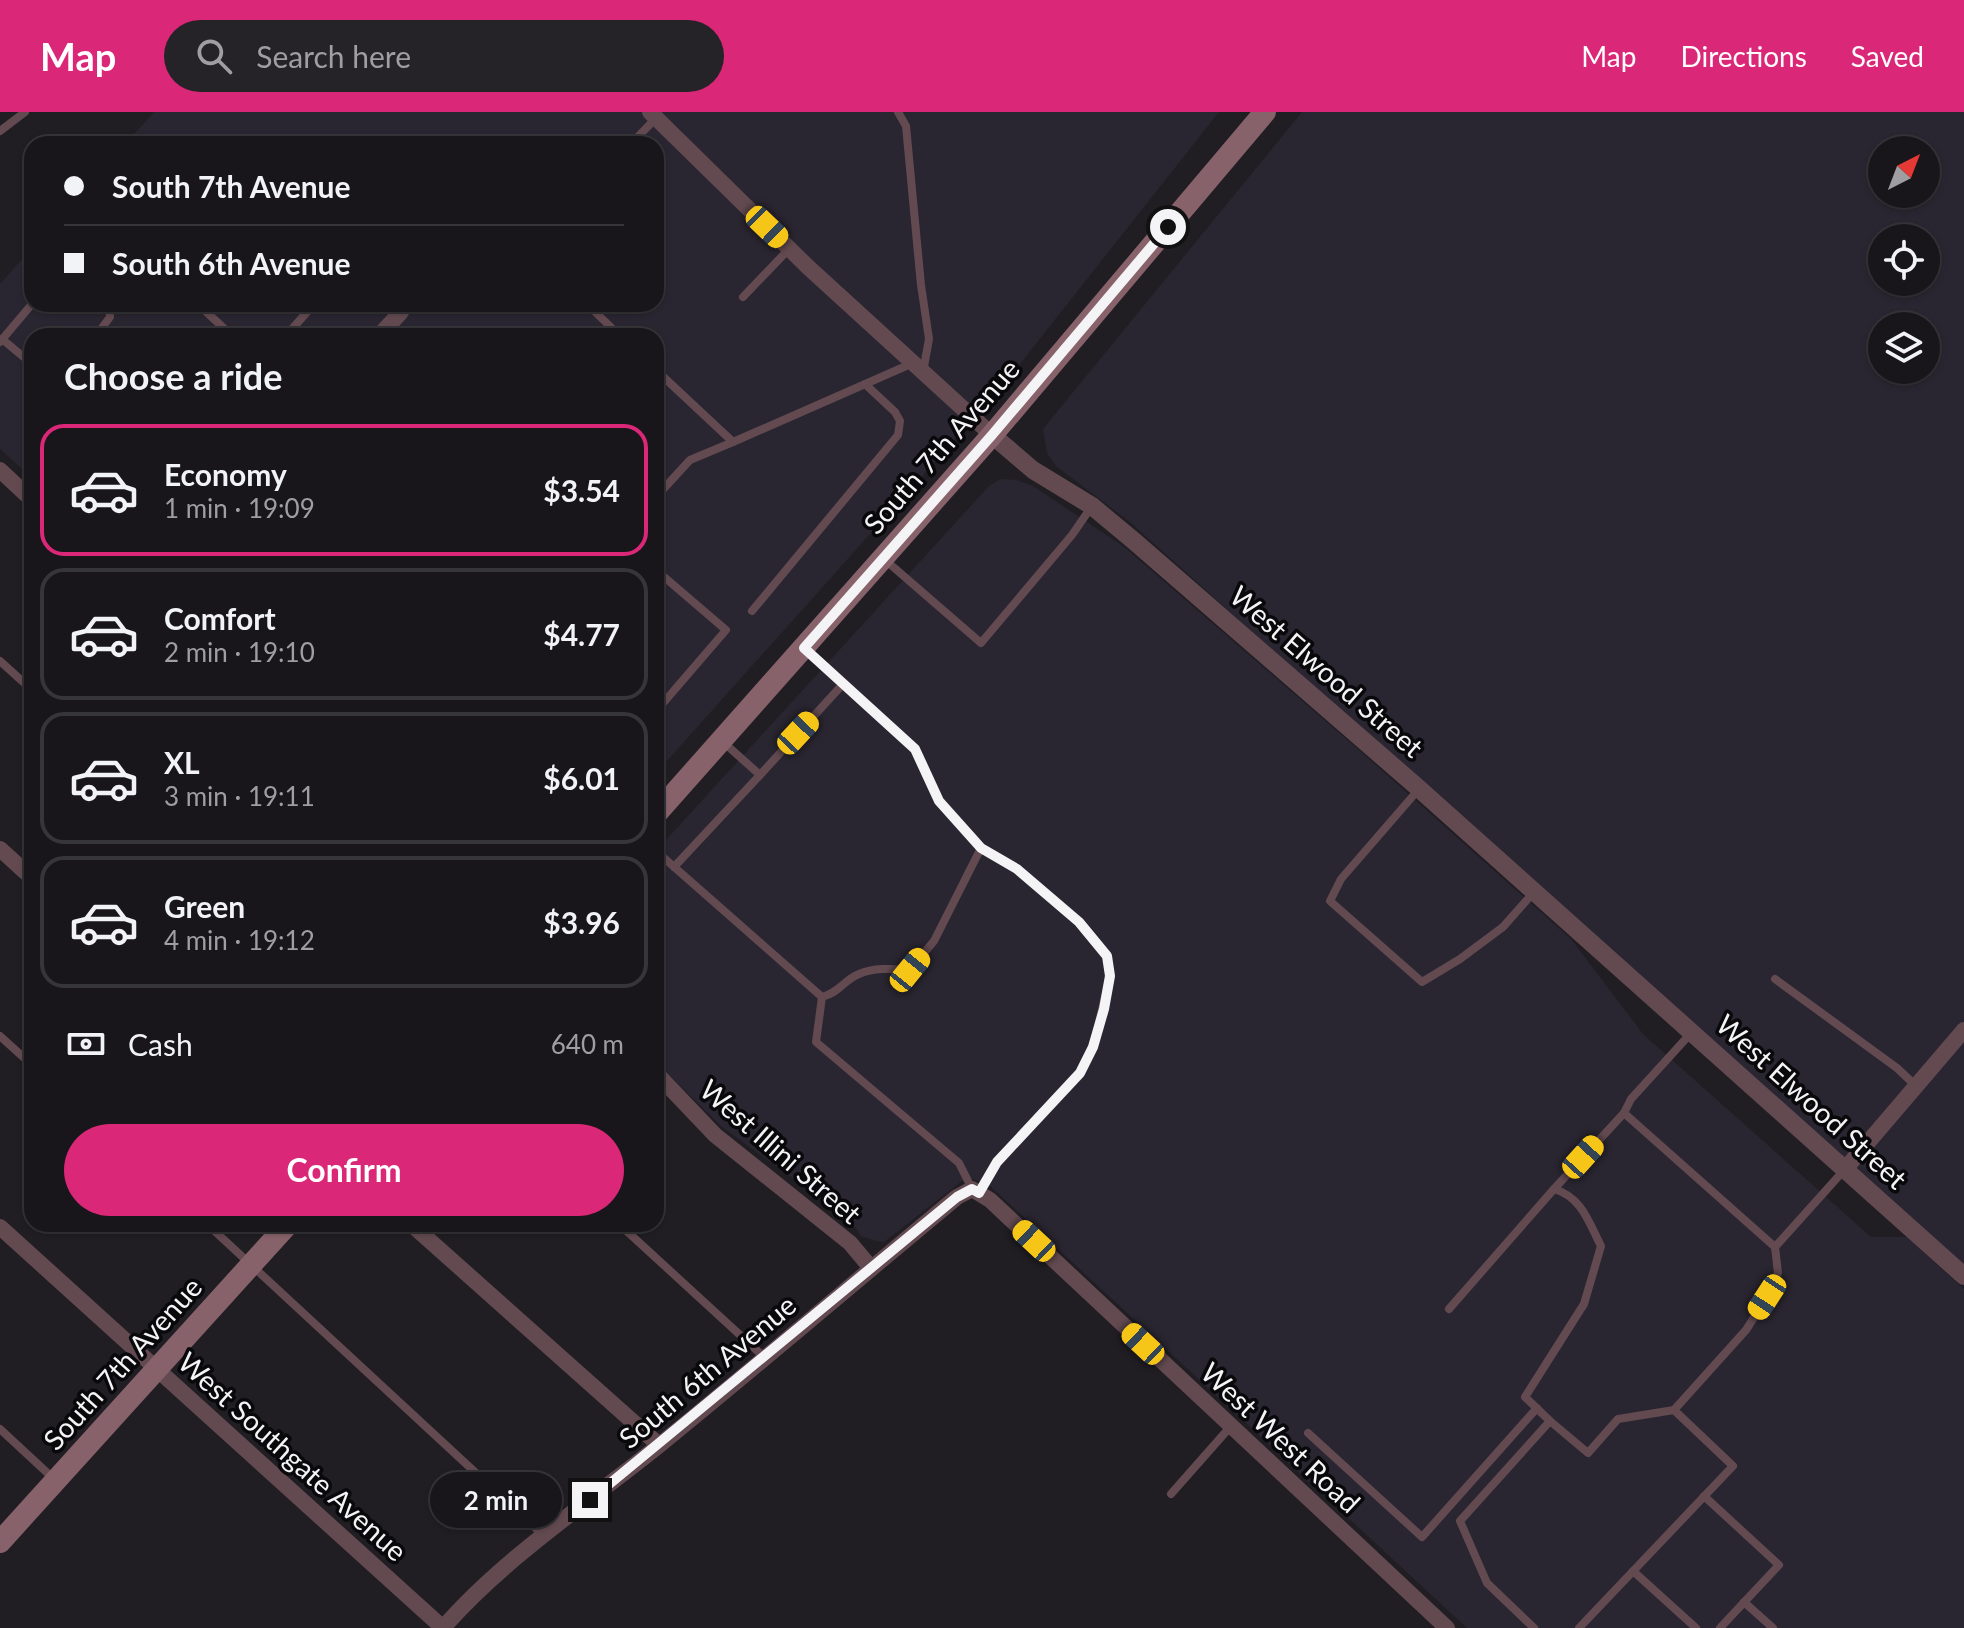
<!DOCTYPE html>
<meta charset="utf-8">
<style>
body{margin:0;font-family:Lato,sans-serif;background:#252327;color:#f1f3f6;height:100vh;display:flex;flex-direction:column;font-size:30px;white-space:nowrap}
*{box-sizing:border-box;margin:0}
p{font-size:26px;color:#9f9fa2}
.icon{flex:none;width:44px;height:44px;fill:none;stroke:currentColor;stroke-width:2;stroke-linecap:round;stroke-linejoin:round}
.map{position:relative;flex:1;overflow:hidden}
.sheet{position:absolute;left:24px;top:216px;width:640px;height:904px;display:flex;flex-direction:column;background:#18161a;border-radius:24px;box-shadow:0 2px 6px #0004,0 0 0 2px #363539}
.sheet>*{flex:none}
.guide{position:absolute;left:24px;top:24px;width:640px;height:176px;border-radius:24px;box-shadow:0 2px 6px #0004,0 0 0 2px #363539;display:grid;align-content:center;height:176px;padding:0 40px;background:#18161a}
.needle{width:52px;rotate:42deg}
.buttons{position:absolute;left:1868px;top:24px;display:grid;gap:16px}
.buttons a{display:grid;place-items:center;width:72px;height:72px;border-radius:50%;background:#18161a;box-shadow:0 2px 6px #0004,0 0 0 2px #363539;font-size:40px}
.end{position:absolute;width:36px;height:36px;margin:-18px;border:10px solid #f4f3f6;background:#111;box-shadow:0 0 0 4px #111}
.from{border-radius:50%}
.bubble{position:absolute;height:56px;border-radius:28px;background:#18161a;box-shadow:0 2px 6px #0004,0 0 0 2px #363539;font-size:26px;font-weight:700;line-height:56px;text-align:center}
.car{position:absolute;width:24px;height:48px;margin:-24px -12px;border-radius:10px;box-shadow:0 0 6px 2px #0007;background:linear-gradient(#f5c518 24%,#345 0 40%,#f5c518 0 76%,#345 0 86%,#f5c518 0)}
.guide b{display:flex;align-items:center;gap:28px;height:76px;font-size:30px}
.guide b+b{border-top:2px solid #363539}
.guide i{width:20px;height:20px;background:#f1f3f6}
ul{padding:0;list-style:none}
li{display:flex;align-items:center;gap:24px;height:132px;margin:0 16px 12px;padding:0 24px;border:4px solid #363539;border-radius:24px}
li div{flex:1}
li b{display:block;font-size:30px}
li em{font-style:normal;font-weight:700}
li.active{border-color:#db2777}
li>.icon{width:72px;height:72px;stroke-width:1.5}
h2{padding:0 40px;font-size:36px;line-height:96px}
.pay{display:flex;align-items:center;gap:20px;height:88px;padding:0 40px;font-size:30px}
.pay p{margin-inline-start:auto}
.cta{display:flex;gap:16px;margin-top:auto;padding:16px 40px}
.cta a{flex:1;height:92px;border-radius:48px;background:#db2777;color:#fff;font-size:32px;font-weight:700;line-height:92px;text-align:center}
header{display:flex;align-items:center;gap:48px;box-sizing:border-box;height:112px;padding:0 40px;background:#db2777;color:#fff}
header strong{font-size:38px}
nav{display:flex;gap:44px;margin-inline-start:auto;font-size:28px}
.search{width:560px;height:72px;background:#252327;display:flex;align-items:center;gap:20px;box-sizing:border-box;padding:0 28px;border-radius:44px;color:#9f9fa2;font-size:30px}
.map>svg:first-child{display:block}
.built{fill:#2a2631;fill-rule:evenodd}
.lines{fill:none;stroke-linecap:round;stroke-linejoin:round}
.service{stroke:#624a50;stroke-width:8}
.minor{stroke:#624a50;stroke-width:16}
.tertiary{stroke:#624a50;stroke-width:18}
.secondary{stroke:#88626b;stroke-width:22}
.route{stroke:#f4f3f6;stroke-width:10}
.labels{text-anchor:middle;dominant-baseline:central;stroke-width:7;stroke-linejoin:round;paint-order:stroke}
.street-label{font-size:28px;fill:#f4f3f6;stroke:#09090b}
</style>
<header>
<strong>Map</strong>
<div class="search"><svg class="icon" aria-label="search" viewBox="0 0 24 24"><circle cx="10" cy="10" r="6"/><path d="M15 15l6 6"/></svg>Search here</div>
<nav><a>Map</a><a>Directions</a><a>Saved</a></nav>
</header>
<div class="map">
<svg width="1964" height="1516" viewBox="0 0 1964 1516">
<rect width="100%" height="100%" fill="#201e23"/>
<g class="built">
<polygon points="154,0 1219,0 1001,276 656,661 656,224 32,224 32,366 0,337 0,172 32,136 32,192 656,192 656,32 125,32"/>
<path d="M1302,0H1964V1158L1131,411L1056,354L1047,341L1043,317ZM1882,38H1926V82H1882ZM1882,126H1926V170H1882ZM1882,214H1926V258H1882Z"/>
<polygon points="1000,367 1016,368 1033,374 1123,434 1359,638 1571,827 1643,922 1871,1125 1907,1125 1964,1177 1964,1516 1467,1516 988,1072 972,1067 962,1069 884,1130 876,1129 861,1124 855,1115 812,1080 722,1015 656,950 656,739 989,374"/>
</g>
<g class="lines">
<g class="service">
<polyline points="898,0 906,14 921,173 929,227 923,260"/>
<polyline points="0,19 25,0"/>
<polyline points="631,32 656,6"/>
<polyline points="743,185 789,137"/>
<polyline points="198,192 232,224"/>
<polyline points="587,192 620,224"/>
<polyline points="96,224 110,205 109,192"/>
<polyline points="286,224 314,192"/>
<polyline points="2,227 32,252"/>
<polyline points="0,230 32,192"/>
<polyline points="656,258 733,330 913,251"/>
<polyline points="656,385 690,348 733,330"/>
<polyline points="884,447 981,531 1072,423 1092,394"/>
<polyline points="656,458 726,518 658,597 656,595"/>
<polyline points="752,499 898,323 900,309 895,300 865,272"/>
<polyline points="0,549 32,578"/>
<polyline points="722,629 760,663 843,572"/>
<polyline points="1419,677 1341,767 1330,789 1422,870 1460,847 1503,815 1534,780"/>
<path d="M656,739L822,885C840,880 844,868 859,862C875,855 894,857 910,858L934,829L981,736L939,689L915,637L804,536"/>
<polyline points="674,755 760,663"/>
<polyline points="1775,867 1897,956 1916,974"/>
<polyline points="822,885 816,930 959,1051 972,1077"/>
<polyline points="1692,920 1631,987 1624,1001 1775,1135 1846,1056"/>
<polyline points="0,924 32,953"/>
<polyline points="1554,1077 1624,1001"/>
<polyline points="979,1081 997,1050 1080,961 1093,935 1110,864 1107,844 1079,810 1017,757 981,736"/>
<polyline points="207,1112 544,1424"/>
<polyline points="619,1112 764,1245"/>
<path d="M1449,1197L1554,1077C1582,1085 1589,1111 1601,1134L1584,1192L1525,1285L1550,1309"/>
<polyline points="0,1317 55,1368"/>
<polyline points="1308,1321 1422,1425 1537,1296"/>
<polyline points="1171,1382 1231,1314"/>
<polyline points="1704,1384 1779,1453 1720,1516"/>
<polyline points="1633,1459 1696,1516"/>
<polyline points="1744,1490 1773,1516"/>
<polyline points="1534,1516 1487,1471 1460,1409 1550,1309 1588,1341 1618,1307 1674,1298 1746,1218 1767,1185 1778,1161 1775,1135"/>
<polyline points="1579,1516 1733,1354 1674,1298"/>
</g>
<g class="minor">
<polyline points="650,0 808,155 992,323"/>
<polyline points="379,224 401,200"/>
<polyline points="0,358 32,388"/>
<polyline points="0,737 32,766"/>
<polyline points="656,961 715,1023 850,1131 871,1156"/>
<polyline points="1846,1056 1964,918"/>
<polyline points="411,1112 659,1333"/>
<polyline points="0,1115 443,1516"/>
<path d="M443,1516C501,1449 587,1391 657,1335C758,1253 857,1168 957,1085L972,1077L990,1088L1447,1516"/>
</g>
<polyline class="tertiary" points="992,323 1033,358 1092,394 1134,429 1416,674 1964,1164"/>
<g class="secondary">
<polyline points="656,702 992,323 1265,0"/>
<polyline points="0,1430 288,1112"/>
</g>
</g>
<g class="lines">
<polyline class="route" points="590,1388 957,1085 972,1077 979,1081 997,1050 1080,961 1093,935 1104,897 1110,864 1107,844 1079,810 1017,757 981,736 939,689 915,637 804,536 992,323 1168,115"/>
</g>
<g class="labels">
<g class="street-label">
<text transform="translate(941 334) rotate(-49)">South 7th Avenue</text>
<text transform="translate(1327 559) rotate(41)">West Elwood Street</text>
<text transform="translate(1812 989) rotate(42)">West Elwood Street</text>
<text transform="translate(781 1039) rotate(41)">West Illini Street</text>
<text transform="translate(122 1251) rotate(-48)">South 7th Avenue</text>
<text transform="translate(707 1259) rotate(-40)">South 6th Avenue</text>
<text transform="translate(1281 1325) rotate(43)">West West Road</text>
<text transform="translate(293 1344) rotate(42)">West Southgate Avenue</text>
</g>
</g>
</svg>
<div class="buttons">
<a><svg class="needle" viewBox="-14 -14 28 28"><path d="M0-13l5 13h-10z" fill="#e53935"/><path d="M0 13l5-13h-10z" fill="#9f9fa2"/></svg></a>
<a><svg class="icon" aria-label="locate" viewBox="0 0 24 24"><circle cx="12" cy="12" r="6"/><path d="M12 2v4M12 18v4M2 12h4M18 12h4"/></svg></a>
<a><svg class="icon" aria-label="layers" viewBox="0 0 24 24"><path d="M12 4l9 5-9 5-9-5zM3 14l9 5 9-5"/></svg></a>
</div>
<i class="end from" style="left:1168px;top:115px"></i>
<i class="end" style="left:590px;top:1388px"></i>
<div class="bubble" style="left:430px;top:1360px;width:132px">2 min</div>
<i class="car" style="left:767px;top:115px;rotate:134deg"></i>
<i class="car" style="left:798px;top:621px;rotate:43deg"></i>
<i class="car" style="left:910px;top:858px;rotate:39deg"></i>
<i class="car" style="left:1583px;top:1045px;rotate:42deg"></i>
<i class="car" style="left:1034px;top:1129px;rotate:313deg"></i>
<i class="car" style="left:1767px;top:1185px;rotate:213deg"></i>
<i class="car" style="left:1143px;top:1232px;rotate:313deg"></i>
<div class="guide">
<b><i class="from"></i>South 7th Avenue</b>
<b><i></i>South 6th Avenue</b>
</div>
<section class="sheet">
<h2>Choose a ride</h2>
<ul>
<li class="active"><svg class="icon" aria-label="car" viewBox="0 0 24 24"><path d="M5 17H2v-5l4-1 3-4h7l3 4 3 1v5h-3M9 17h6M6 11h13"/><circle cx="7" cy="17" r="2"/><circle cx="17" cy="17" r="2"/></svg><div><b>Economy</b><p>1 min · 19:09</p></div><em>$3.54</em></li>
<li><svg class="icon" aria-label="car" viewBox="0 0 24 24"><path d="M5 17H2v-5l4-1 3-4h7l3 4 3 1v5h-3M9 17h6M6 11h13"/><circle cx="7" cy="17" r="2"/><circle cx="17" cy="17" r="2"/></svg><div><b>Comfort</b><p>2 min · 19:10</p></div><em>$4.77</em></li>
<li><svg class="icon" aria-label="car" viewBox="0 0 24 24"><path d="M5 17H2v-5l4-1 3-4h7l3 4 3 1v5h-3M9 17h6M6 11h13"/><circle cx="7" cy="17" r="2"/><circle cx="17" cy="17" r="2"/></svg><div><b>XL</b><p>3 min · 19:11</p></div><em>$6.01</em></li>
<li><svg class="icon" aria-label="car" viewBox="0 0 24 24"><path d="M5 17H2v-5l4-1 3-4h7l3 4 3 1v5h-3M9 17h6M6 11h13"/><circle cx="7" cy="17" r="2"/><circle cx="17" cy="17" r="2"/></svg><div><b>Green</b><p>4 min · 19:12</p></div><em>$3.96</em></li>
</ul>
<div class="pay"><svg class="icon" aria-label="cash" viewBox="0 0 24 24"><path d="M3 7h18v10H3z"/><circle cx="12" cy="12" r="2"/></svg>Cash<p>640 m</p></div>
<div class="cta"><a>Confirm</a></div>
</section>
</div>
